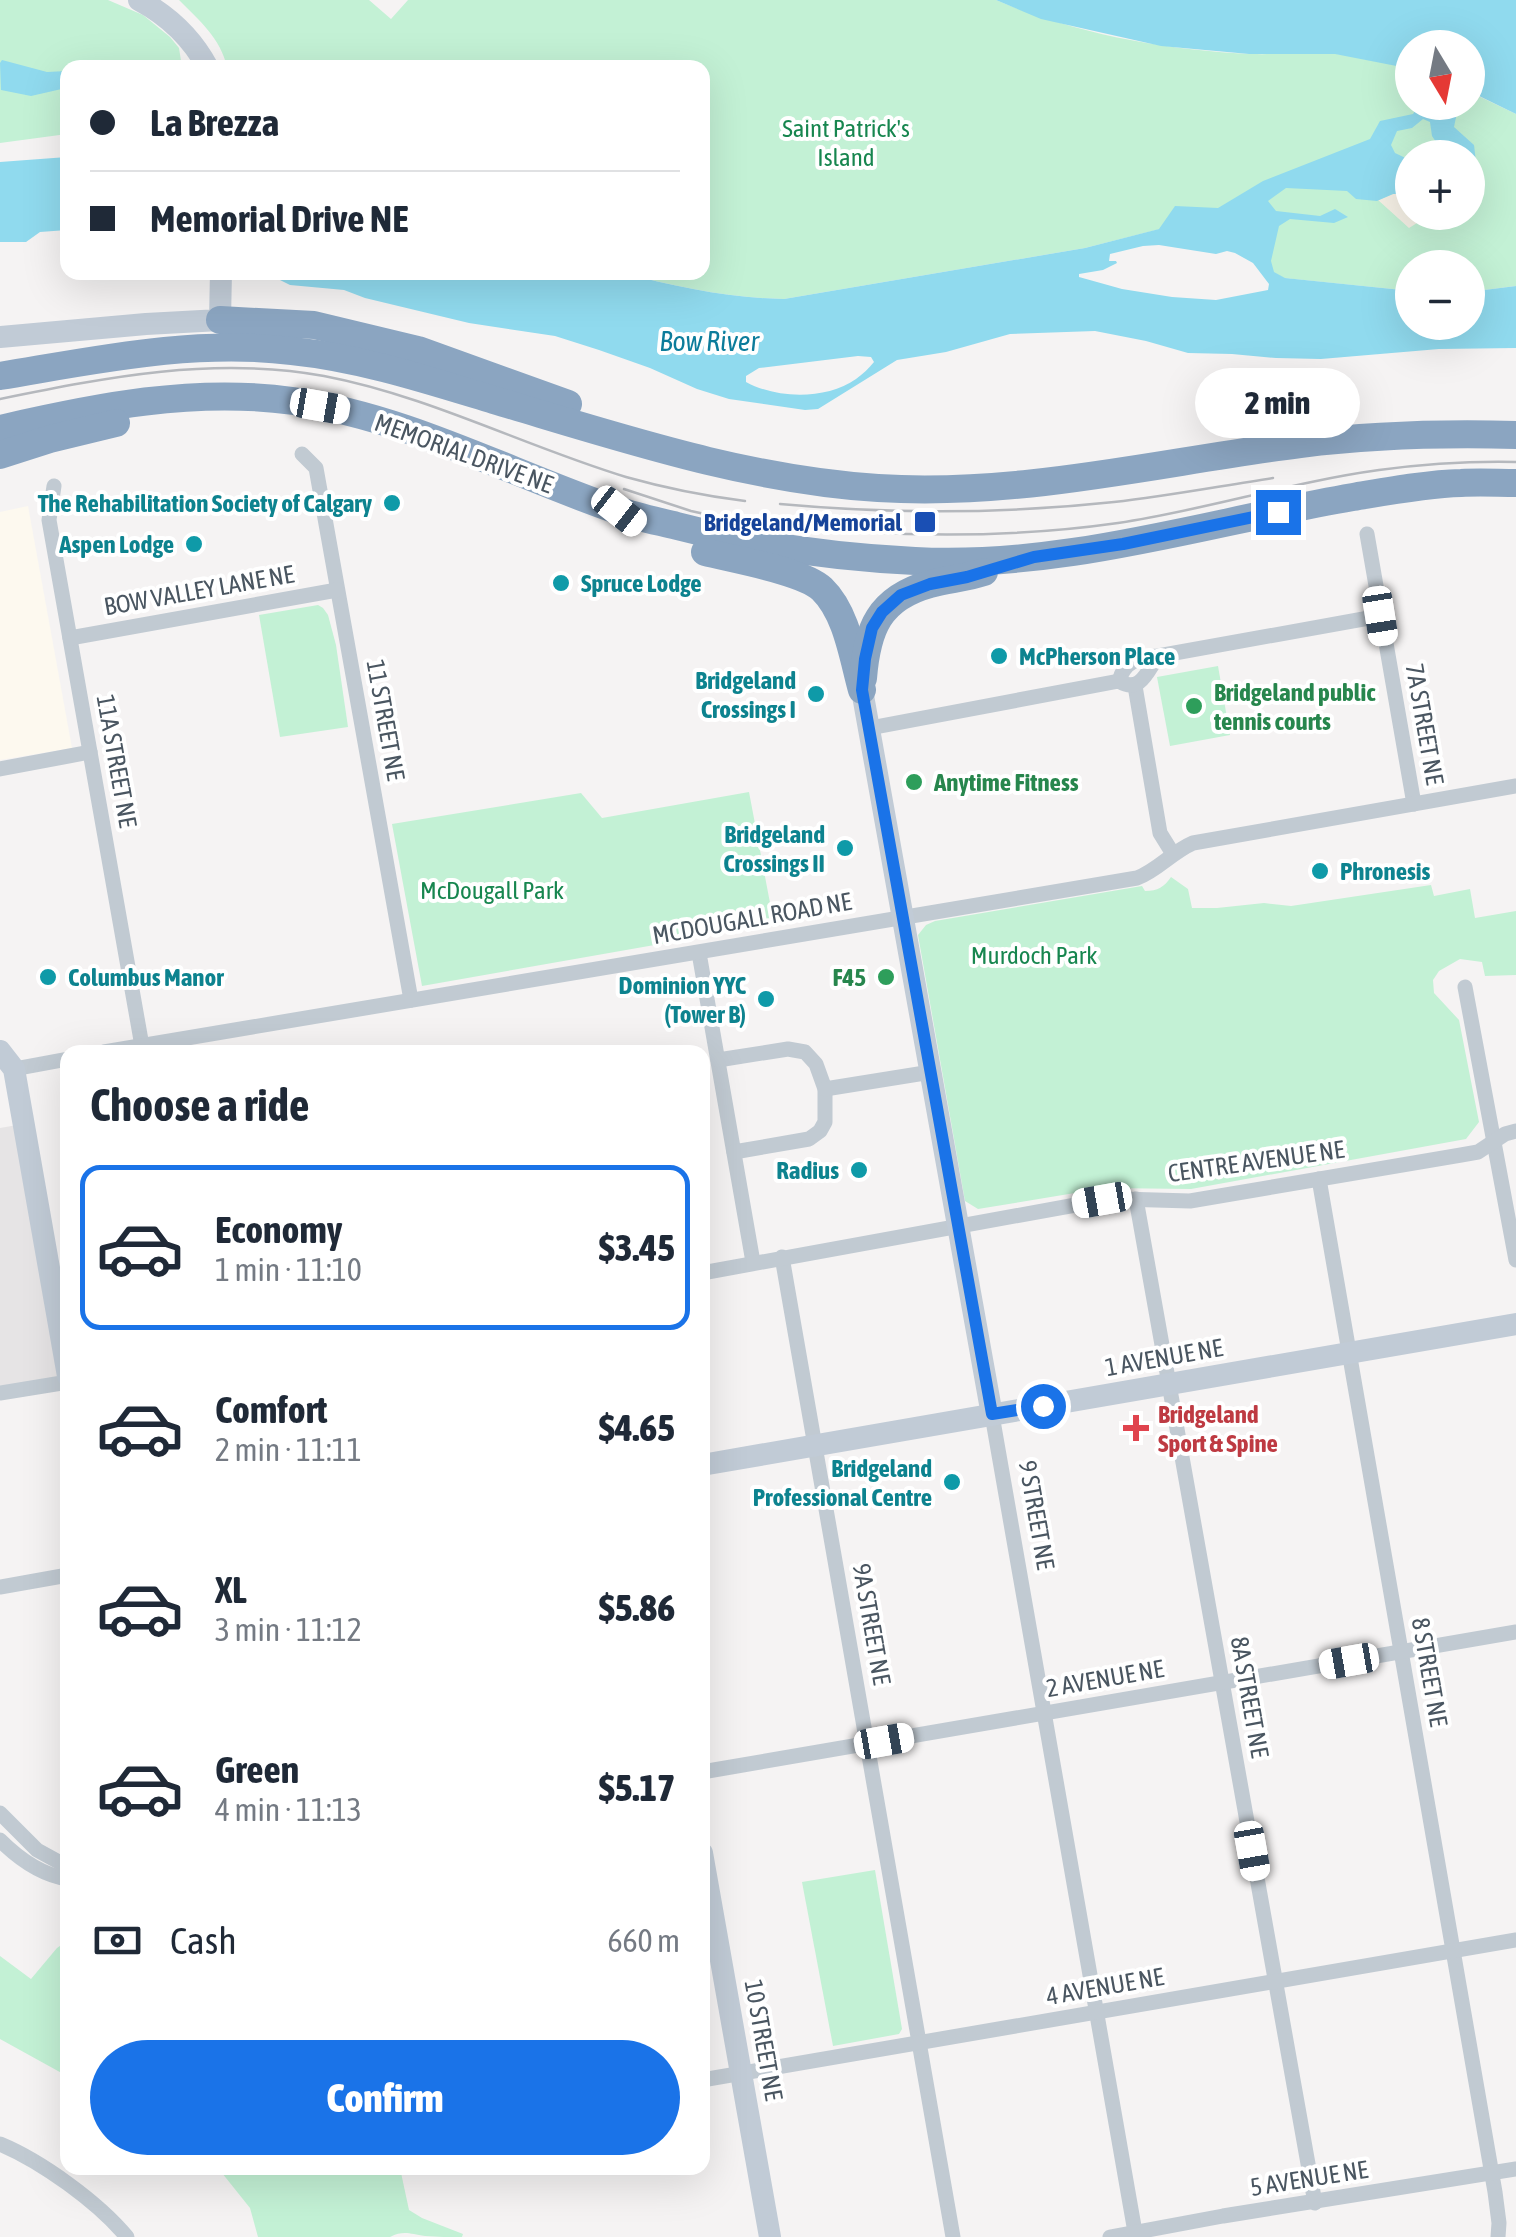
<!DOCTYPE html>
<meta charset="utf-8">
<style>
body{margin:0;font-family:"Asap Condensed",sans-serif;background:#f6f6f7;color:#1f2937;height:100vh;display:flex;flex-direction:column;font-size:38px;white-space:nowrap}
*{box-sizing:border-box;margin:0}
p{font-size:32px;color:#747a83}
.icon{flex:none;width:55px;height:55px;fill:none;stroke:currentColor;stroke-width:2;stroke-linecap:round;stroke-linejoin:round}
.map{position:relative;flex:1;overflow:hidden}
.details{position:absolute;left:60px;top:1045px;width:650px;height:1130px;display:flex;flex-direction:column;background:#fff;border-radius:20px;box-shadow:0 10px 40px #0002}
.details>*{flex:none}
.banner{position:absolute;left:60px;top:60px;width:650px;height:220px;border-radius:20px;box-shadow:0 10px 40px #0002;display:grid;align-content:center;height:220px;padding:0 30px;background:#fff}
.needle{width:65px;rotate:170deg}
.buttons{position:absolute;left:1395px;top:30px;display:grid;gap:20px}
.buttons a{display:grid;place-items:center;width:90px;height:90px;border-radius:50%;background:#fff;box-shadow:0 10px 40px #0002;font-size:50px}
.end{position:absolute;width:45px;height:45px;margin:-22px;border:12px solid #1a73e8;background:#fff;box-shadow:0 0 0 5px #fff}
.from{border-radius:50%}
.bubble{position:absolute;height:70px;border-radius:35px;background:#fff;box-shadow:0 10px 40px #0002;font-size:32px;font-weight:800;line-height:70px;text-align:center}
.car{position:absolute;width:30px;height:60px;margin:-30px -15px;border-radius:12px;box-shadow:0 0 8px 2px #0007;background:linear-gradient(#fff 24%,#345 0 40%,#fff 0 76%,#345 0 86%,#fff 0)}
.banner b{display:flex;align-items:center;gap:35px;height:95px;font-size:38px}
.banner b+b{border-top:2px solid #e0e1e3}
.banner i{width:25px;height:25px;background:#1f2937}
ul{padding:0;list-style:none}
li{display:flex;align-items:center;gap:30px;height:165px;margin:0 20px 15px;padding:0 10px;border:5px solid transparent;border-radius:20px}
li div{flex:1}
li b{display:block;font-size:38px}
li em{font-style:normal;font-weight:800}
li.on{border-color:#1a73e8}
li>.icon{width:90px;height:90px;stroke-width:1.5}
h2{padding:0 30px;font-size:45px;line-height:120px}
.pay{display:flex;align-items:center;gap:25px;height:110px;padding:0 30px;font-size:38px}
.pay p{margin-inline-start:auto}
.cta{display:flex;gap:20px;margin-top:auto;padding:20px 30px}
.cta a{flex:1;height:115px;border-radius:60px;background:#1a73e8;color:#fff;font-size:40px;font-weight:800;line-height:115px;text-align:center}
.map>svg:first-child{display:block}
.commercial{fill:#fdf9ef}
.education{fill:#e6e4e5}
.green{fill:#c3f1d5;fill-rule:evenodd}
.sand{fill:#f5f0e5}
.water{fill:#90daee;fill-rule:evenodd}
.lines{fill:none;stroke-linecap:round;stroke-linejoin:round}
.street{stroke:#c1cad2;stroke-width:15}
.secondary{stroke:#c1cbd6;stroke-width:22}
.highway{stroke:#8ba5c1;stroke-width:28}
.tram{stroke:#b5b8bd;stroke-width:2.5}
.route{stroke:#1a73e8;stroke-width:12}
.culture-dot{fill:#0f9aa8;stroke:#fff;stroke-width:4}
.transit-dot{fill:#1a4fb4;stroke:#fff;stroke-width:4}
.leisure-dot{fill:#2e9e5b;stroke:#fff;stroke-width:4}
.health-dot{fill:#e0444e;stroke:#fff;stroke-width:4}
.labels{text-anchor:middle;dominant-baseline:central;stroke-width:8;stroke-linejoin:round;paint-order:stroke}
.park-label{font-size:25px;fill:#17864f;stroke:#fff}
.street-label{font-size:25px;fill:#4a5661;stroke:#fff}
.culture-label{font-size:25px;font-weight:bold;fill:#0d838f;stroke:#fff;text-anchor:end}
.transit-label{font-size:25px;font-weight:bold;fill:#164399;stroke:#fff;text-anchor:end}
.leisure-label{font-size:25px;font-weight:bold;fill:#27864d;stroke:#fff;text-anchor:start}
.health-label{font-size:25px;font-weight:bold;fill:#be3a42;stroke:#fff;text-anchor:start}
.water-label{font-size:28px;font-style:italic;fill:#0c7c9b;stroke:#fff}
</style>
<div class="map">
<svg width="1516" height="2237" viewBox="0 0 1516 2237">
<rect width="100%" height="100%" fill="#f5f3f3"/>
<polygon class="commercial" points="28,506 72,748 0,760 0,512"/>
<polygon class="education" points="23,1124 67,1376 0,1393 0,1128"/>
<g class="green">
<polygon points="0,0 108,0 143,15 170,37 179,48 182,67 68,68 67,134 0,143"/>
<path d="M179,0H369L391,19L408,0H996C1077,34 1164,50 1252,54C1280,55 1309,51 1337,54C1362,56 1388,63 1412,69V102H1468V91L1516,114V286L1468,292V268H1412V291L1284,278L1212,239L1160,229L1085,248L784,299C730,298 676,287 624,273L702,272V68L227,67C221,39 199,20 179,0ZM1412,158H1468V212H1412Z"/>
<polygon points="318,605 323,608 328,615 336,645 348,727 280,737 259,615"/>
<polygon points="1218,666 1230,735 1170,746 1157,677"/>
<polygon points="749,792 774,924 422,986 392,824 581,793 602,818"/>
<path d="M1171,877L1188,889L1192,908H1217L1264,903L1291,906L1431,885L1434,896L1470,889L1475,918L1516,911V975L1485,976L1482,962L1460,959L1439,971L1433,980L1434,993L1459,1020L1479,1122L1466,1139L1191,1189L1105,1188L978,1209L965,1201L918,935L926,925L935,921L1142,886L1145,891C1158,891 1164,887 1171,877Z"/>
<polygon points="875,1870 902,2029 899,2034 833,2046 802,1882"/>
<polygon points="67,1941 67,2076 0,2039 0,1956 31,1979 57,1948"/>
<path d="M218,2168H400L409,2210L422,2218L463,2234L462,2237C450,2237 437,2237 425,2236C410,2234 404,2230 390,2237H258L250,2208Z"/>
</g>
<polygon class="sand" points="1393,194 1412,194 1412,212 1433,213 1409,228 1378,200"/>
<g class="water">
<polygon points="996,0 1516,0 1516,114 1473,93 1468,97 1468,48 1412,48 1412,69 1335,54 1249,54 1161,46 1041,19"/>
<polygon points="2,60 47,72 67,71 67,89 66,88 31,96 1,90 0,63"/>
<path d="M1420,103H1459L1454,127L1474,145L1476,162L1468,173V158L1433,157L1436,142L1432,136L1430,122L1423,119L1412,128L1397,131L1391,145L1395,153L1412,161V194H1393L1377,201L1356,199L1347,191L1286,188L1268,201L1276,211L1320,216L1335,209L1348,217L1334,223L1290,219L1279,226L1271,261L1274,272L1285,278L1412,291V322H1468V292L1516,286V348L1439,349L1321,359L1276,358L1232,354L1188,353L1146,341L1095,331L1010,334L946,352L897,360L818,409L805,410L729,399L697,389L650,368L599,350L555,336L469,323L365,298L344,290L290,285L266,273H624C676,287 730,298 784,299L1085,248L1159,229L1175,206L1218,208L1263,181L1370,139L1380,121L1413,114ZM1159,245L1216,254L1227,251L1235,253L1253,263L1269,284L1268,290L1216,300L1172,297L1122,289L1079,277V274L1103,270L1117,263L1116,261H1109L1110,254L1143,246ZM858,356L871,357L874,362C869,368 863,374 856,379C826,400 777,399 746,382V376L759,368Z"/>
<polygon points="67,157 67,230 40,232 26,242 0,242 0,162"/>
</g>
<g class="lines">
<g class="street">
<polyline points="302,454 316,468 411,1000"/>
<polyline points="54,486 49,520 142,1046"/>
<polyline points="1367,534 1414,804"/>
<polyline points="70,638 337,590"/>
<path d="M1119,681C1124,661 1140,657 1158,656L1380,616"/>
<polyline points="1135,686 1160,833 1173,854"/>
<path d="M870,728L1119,681C1140,694 1147,672 1158,656"/>
<polyline points="0,769 90,752"/>
<polyline points="699,953 753,1262"/>
<polyline points="1465,987 1516,1260"/>
<path d="M104,1052L1137,878C1158,870 1172,852 1193,843L1516,786"/>
<polyline points="718,1060 788,1049 805,1052 816,1064 825,1089 825,1122 820,1131 809,1139 734,1152"/>
<polyline points="14,1069 68,1059"/>
<polyline points="825,1089 931,1072"/>
<polyline points="1319,1179 1495,2192 1499,2223 1498,2237"/>
<polyline points="1136,1199 1315,2203"/>
<polyline points="782,1257 953,2237"/>
<polyline points="702,1273 1103,1200 1121,1199 1190,1201 1461,1155 1478,1152 1505,1134 1516,1131"/>
<polyline points="0,1393 68,1382"/>
<polyline points="992,1415 1135,2232"/>
<polyline points="0,1587 68,1575"/>
<polyline points="702,1772 1516,1632"/>
<polyline points="0,1813 37,1850 68,1867"/>
<path d="M0,1840C18,1858 42,1875 68,1879"/>
<polyline points="702,2080 1516,1940"/>
<path d="M0,2144C41,2161 98,2202 127,2237"/>
<polyline points="1110,2237 1223,2216 1516,2169"/>
</g>
<g class="secondary">
<path d="M139,0C169,16 192,38 208,68"/>
<polyline points="0,337 146,324 220,320 221,272"/>
<polyline points="862,690 992,1415"/>
<polyline points="0,1051 14,1069 68,1376"/>
<polyline points="702,1465 1516,1324"/>
<polyline points="702,1853 770,2237"/>
</g>
<g class="highway">
<polyline points="220,320 314,325 418,350 568,404"/>
<path d="M0,376C97,360 193,339 292,351C361,358 428,380 494,400C619,437 747,480 878,488C1021,497 1159,462 1300,444C1372,435 1444,433 1516,435"/>
<path d="M0,429C96,407 194,387 293,401C407,417 509,473 617,510C636,517 657,521 677,526C755,546 834,557 915,561C1064,569 1208,522 1353,497C1389,491 1426,484 1461,483C1480,482 1498,483 1516,483"/>
<polyline points="0,455 50,439 116,423"/>
<path d="M705,552C732,559 803,571 822,589C847,613 853,658 862,690"/>
<path d="M863,678C867,629 879,598 930,584C948,579 966,578 984,572"/>
</g>
<g class="tram">
<path d="M0,399C108,377 214,356 324,376C429,396 524,446 626,477C665,488 705,496 745,501"/>
<polyline points="624,489 691,511 741,522"/>
<path d="M780,504C891,514 1003,514 1114,502C1167,496 1220,486 1273,478"/>
<path d="M776,525C888,537 1006,539 1118,523C1206,510 1291,482 1379,470C1424,464 1470,461 1516,462"/>
</g>
</g>
<g class="lines">
<polyline class="route" points="1043,1406 992,1414 862,690 865,659 872,628 882,612 901,595 930,584 967,577 1034,557 1123,544 1278,512"/>
</g>
<g class="culture-dot">
<circle cx="392" cy="503" r="10"/>
<circle cx="194" cy="544" r="10"/>
<circle cx="561" cy="583" r="10"/>
<circle cx="999" cy="656" r="10"/>
<circle cx="816" cy="694" r="10"/>
<circle cx="845" cy="848" r="10"/>
<circle cx="1320" cy="871" r="10"/>
<circle cx="48" cy="977" r="10"/>
<circle cx="766" cy="999" r="10"/>
<circle cx="859" cy="1170" r="10"/>
<circle cx="952" cy="1482" r="10"/>
</g>
<rect class="transit-dot" x="913" y="510" width="24" height="24" rx="5"/>
<g class="leisure-dot">
<circle cx="1194" cy="706" r="10"/>
<circle cx="914" cy="782" r="10"/>
<circle cx="886" cy="977" r="10"/>
</g>
<path class="health-dot" d="M1131 1413h10v10h10v10h-10v10h-10v-10h-10v-10h10z"/>
<g class="labels">
<g class="park-label">
<text x="846" y="128">Saint Patrick's<tspan x="846" dy="29">Island</tspan></text>
<text x="492" y="890">McDougall Park</text>
<text x="1034" y="955">Murdoch Park</text>
</g>
<g class="street-label">
<text transform="translate(464 453) rotate(20)">MEMORIAL DRIVE NE</text>
<text transform="translate(199 590) rotate(-10)">BOW VALLEY LANE NE</text>
<text transform="translate(386 720) rotate(80)">11 STREET NE</text>
<text transform="translate(1425 724) rotate(80)">7A STREET NE</text>
<text transform="translate(117 761) rotate(80)">11A STREET NE</text>
<text transform="translate(752 918) rotate(-10)">MCDOUGALL ROAD NE</text>
<text transform="translate(1256 1161) rotate(-8)">CENTRE AVENUE NE</text>
<text transform="translate(1164 1357) rotate(-10)">1 AVENUE NE</text>
<text transform="translate(1037 1515) rotate(80)">9 STREET NE</text>
<text transform="translate(872 1624) rotate(80)">9A STREET NE</text>
<text transform="translate(1430 1672) rotate(80)">8 STREET NE</text>
<text transform="translate(1105 1678) rotate(-10)">2 AVENUE NE</text>
<text transform="translate(1250 1697) rotate(80)">8A STREET NE</text>
<text transform="translate(1105 1986) rotate(-10)">4 AVENUE NE</text>
<text transform="translate(764 2040) rotate(80)">10 STREET NE</text>
<text transform="translate(1309 2178) rotate(-9)">5 AVENUE NE</text>
</g>
<g class="culture-label">
<text x="372" y="503">The Rehabilitation Society of Calgary</text>
<text x="174" y="544">Aspen Lodge</text>
<text x="581" y="583" text-anchor="start">Spruce Lodge</text>
<text x="1019" y="656" text-anchor="start">McPherson Place</text>
<text x="796" y="680">Bridgeland<tspan x="796" dy="29">Crossings I</tspan></text>
<text x="825" y="834">Bridgeland<tspan x="825" dy="29">Crossings II</tspan></text>
<text x="1340" y="871" text-anchor="start">Phronesis</text>
<text x="68" y="977" text-anchor="start">Columbus Manor</text>
<text x="746" y="985">Dominion YYC<tspan x="746" dy="29">(Tower B)</tspan></text>
<text x="839" y="1170">Radius</text>
<text x="932" y="1468">Bridgeland<tspan x="932" dy="29">Professional Centre</tspan></text>
</g>
<g class="transit-label">
<text x="902" y="522">Bridgeland/Memorial</text>
</g>
<g class="leisure-label">
<text x="1214" y="692">Bridgeland public<tspan x="1214" dy="29">tennis courts</tspan></text>
<text x="934" y="782">Anytime Fitness</text>
<text x="866" y="977" text-anchor="end">F45</text>
</g>
<g class="health-label">
<text x="1158" y="1414">Bridgeland<tspan x="1158" dy="29">Sport &amp; Spine</tspan></text>
</g>
<g class="water-label">
<text x="709" y="341">Bow River</text>
</g>
</g>
</svg>
<div class="buttons">
<a><svg class="needle" viewBox="-14 -14 28 28"><path d="M0-13l5 13h-10z" fill="#e53935"/><path d="M0 13l5-13h-10z" fill="#747a83"/></svg></a>
<a>+</a>
<a>−</a>
</div>
<i class="end from" style="left:1043px;top:1406px"></i>
<i class="end" style="left:1278px;top:512px"></i>
<div class="bubble" style="left:1195px;top:368px;width:165px">2 min</div>
<i class="car" style="left:320px;top:406px;rotate:100deg"></i>
<i class="car" style="left:619px;top:511px;rotate:128deg"></i>
<i class="car" style="left:1380px;top:616px;rotate:171deg"></i>
<i class="car" style="left:1102px;top:1200px;rotate:260deg"></i>
<i class="car" style="left:1349px;top:1661px;rotate:260deg"></i>
<i class="car" style="left:884px;top:1741px;rotate:80deg"></i>
<i class="car" style="left:1252px;top:1851px;rotate:170deg"></i>
<div class="banner">
<b><i class="from"></i>La Brezza</b>
<b><i></i>Memorial Drive NE</b>
</div>
<section class="details">
<h2>Choose a ride</h2>
<ul>
<li class="on"><svg class="icon" aria-label="car" viewBox="0 0 24 24"><path d="M5 17H2v-5l4-1 3-4h7l3 4 3 1v5h-3M9 17h6M6 11h13"/><circle cx="7" cy="17" r="2"/><circle cx="17" cy="17" r="2"/></svg><div><b>Economy</b><p>1 min · 11:10</p></div><em>$3.45</em></li>
<li><svg class="icon" aria-label="car" viewBox="0 0 24 24"><path d="M5 17H2v-5l4-1 3-4h7l3 4 3 1v5h-3M9 17h6M6 11h13"/><circle cx="7" cy="17" r="2"/><circle cx="17" cy="17" r="2"/></svg><div><b>Comfort</b><p>2 min · 11:11</p></div><em>$4.65</em></li>
<li><svg class="icon" aria-label="car" viewBox="0 0 24 24"><path d="M5 17H2v-5l4-1 3-4h7l3 4 3 1v5h-3M9 17h6M6 11h13"/><circle cx="7" cy="17" r="2"/><circle cx="17" cy="17" r="2"/></svg><div><b>XL</b><p>3 min · 11:12</p></div><em>$5.86</em></li>
<li><svg class="icon" aria-label="car" viewBox="0 0 24 24"><path d="M5 17H2v-5l4-1 3-4h7l3 4 3 1v5h-3M9 17h6M6 11h13"/><circle cx="7" cy="17" r="2"/><circle cx="17" cy="17" r="2"/></svg><div><b>Green</b><p>4 min · 11:13</p></div><em>$5.17</em></li>
</ul>
<div class="pay"><svg class="icon" aria-label="cash" viewBox="0 0 24 24"><path d="M3 7h18v10H3z"/><circle cx="12" cy="12" r="2"/></svg>Cash<p>660 m</p></div>
<div class="cta"><a>Confirm</a></div>
</section>
</div>
